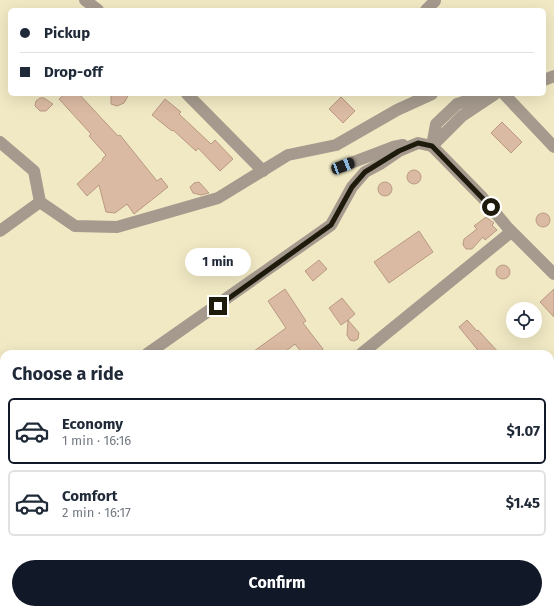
<!DOCTYPE html>
<meta charset="utf-8">
<style>
body{margin:0;font-family:"Fira Sans",sans-serif;background:#f2f2f3;color:#1f2937;height:100vh;display:flex;flex-direction:column;font-size:15px;white-space:nowrap}
*{box-sizing:border-box;margin:0}
p{font-size:13px;color:#747a83}
.icon{flex:none;width:22px;height:22px;fill:none;stroke:currentColor;stroke-width:2;stroke-linecap:round;stroke-linejoin:round}
.map{position:relative;flex:1;overflow:hidden}
.sheet{position:absolute;left:0px;top:350px;width:554px;height:264px;display:flex;flex-direction:column;background:#fff;border-radius:12px 12px 0 0;box-shadow:0 4px 16px #0002}
.sheet>*{flex:none}
.hud{position:absolute;left:8px;top:8px;width:538px;height:88px;border-radius:6px;box-shadow:0 4px 16px #0002;display:grid;align-content:center;height:88px;padding:0 12px;background:#fff}
.fabs{position:absolute;left:506px;top:302px;display:grid;gap:8px}
.fabs a{display:grid;place-items:center;width:36px;height:36px;border-radius:50%;background:#fff;box-shadow:0 4px 16px #0002;font-size:20px}
.end{position:absolute;width:18px;height:18px;margin:-9px;border:5px solid #1e1b0d;background:#fff;box-shadow:0 0 0 2px #fff}
.from{border-radius:50%}
.bubble{position:absolute;height:28px;border-radius:14px;background:#fff;box-shadow:0 4px 16px #0002;font-size:13px;font-weight:700;line-height:28px;text-align:center}
.car{position:absolute;width:12px;height:24px;margin:-12px -6px;border-radius:5px;box-shadow:0 0 3px 1px #0007;background:linear-gradient(#222 24%,#8ab4d8 0 40%,#222 0 76%,#8ab4d8 0 86%,#222 0)}
.hud b{display:flex;align-items:center;gap:14px;height:38px;font-size:15px}
.hud b+b{border-top:1px solid #e0e1e3}
.hud i{width:10px;height:10px;background:#1f2937}
ul{padding:0;list-style:none}
li{display:flex;align-items:center;gap:12px;height:66px;margin:0 8px 6px;padding:0 4px;border:2px solid #e0e1e3;border-radius:6px}
li div{flex:1}
li b{display:block;font-size:15px}
li em{font-style:normal;font-weight:700}
li.on{border-color:#111827}
li>.icon{width:36px;height:36px;stroke-width:1.5}
h2{padding:0 12px;font-size:18px;line-height:48px}
.button{display:flex;gap:8px;margin-top:auto;padding:8px 12px}
.button a{flex:1;height:46px;border-radius:24px;background:#111827;color:#fff;font-size:16px;font-weight:700;line-height:46px;text-align:center}
.map>svg:first-child{display:block}
.building{fill:#dbbaa3;stroke:#b99983}
.lines{fill:none;stroke-linecap:round;stroke-linejoin:round}
.minor{stroke:#a59a8d;stroke-width:12}
.route{stroke:#1e1b0d;stroke-width:5}
</style>
<div class="map">
<svg width="554" height="614" viewBox="0 0 554 614">
<rect width="100%" height="100%" fill="#f1e9c4"/>
<g class="building">
<polygon points="65,94 79,94 118,136 120,135 157,181 161,178 168,187 134,214 127,204 115,213 106,212 99,185 87,196 77,184 103,160 102,159 106,155 89,136 91,134 59,99"/>
<polygon points="111,94 129,94 124,103 117,106 111,104"/>
<polygon points="341,97 355,111 343,123 329,109"/>
<polygon points="40,98 44,98 53,104 46,111 40,111 35,106 36,101"/>
<polygon points="165,99 181,112 179,114 211,144 215,140 233,159 220,171 198,148 196,151 173,130 172,131 152,115"/>
<polygon points="502,122 522,142 511,153 491,133"/>
<circle cx="414" cy="177" r="7"/>
<circle cx="385" cy="189" r="7"/>
<polygon points="199,182 209,193 201,195 193,193 190,187 194,183"/>
<circle cx="543" cy="220" r="7"/>
<polygon points="486,217 494,223 492,225 497,230 485,240 483,237 472,249 466,249 463,245 464,239 477,229 474,226"/>
<polygon points="419,231 433,252 389,283 374,262"/>
<polygon points="319,260 327,269 313,281 305,271"/>
<circle cx="503" cy="272" r="7"/>
<polygon points="285,289 306,321 303,323 323,349 317,354 303,354 295,344 282,354 250,354 286,328 268,301"/>
<polygon points="554,289 554,317 540,302"/>
<polygon points="342,298 355,314 348,320 359,333 358,339 354,341 350,340 347,335 348,320 341,325 329,308"/>
<polygon points="467,320 477,331 478,330 500,354 481,354 459,327"/>
</g>
<g class="lines">
<g class="minor">
<polyline points="85,0 98,10"/>
<polyline points="426,10 435,1"/>
<polyline points="544,80 554,76"/>
<polyline points="187,94 263,171"/>
<polyline points="488,94 457,104 436,124 432,146 482,197 508,228 554,274"/>
<polyline points="504,94 554,147"/>
<polyline points="0,142 34,171 40,202"/>
<polyline points="343,166 393,147 403,145"/>
<polyline points="0,231 40,202 75,226 117,227 218,198 288,155 336,145 397,110 432,94"/>
<polyline points="147,354 331,225 352,187 365,172 380,164 399,151 418,143 432,146 462,116 495,94"/>
<polyline points="361,354 511,232"/>
<polyline points="550,455 554,452"/>
<polyline points="0,482 4,480"/>
<polyline points="120,614 120,610"/>
<polyline points="265,614 268,610"/>
</g>
</g>
<g class="lines">
<polyline class="route" points="218,306 331,225 352,187 365,172 399,151 418,143 432,146 491,207"/>
</g>
</svg>
<div class="fabs">
<a><svg class="icon" aria-label="locate" viewBox="0 0 24 24"><circle cx="12" cy="12" r="6"/><path d="M12 2v4M12 18v4M2 12h4M18 12h4"/></svg></a>
</div>
<i class="end from" style="left:491px;top:207px"></i>
<i class="end" style="left:218px;top:306px"></i>
<div class="bubble" style="left:185px;top:248px;width:66px">1 min</div>
<i class="car" style="left:343px;top:166px;rotate:69deg"></i>
<div class="hud">
<b><i class="from"></i>Pickup</b>
<b><i></i>Drop-off</b>
</div>
<section class="sheet">
<h2>Choose a ride</h2>
<ul>
<li class="on"><svg class="icon" aria-label="car" viewBox="0 0 24 24"><path d="M5 17H2v-5l4-1 3-4h7l3 4 3 1v5h-3M9 17h6M6 11h13"/><circle cx="7" cy="17" r="2"/><circle cx="17" cy="17" r="2"/></svg><div><b>Economy</b><p>1 min · 16:16</p></div><em>$1.07</em></li>
<li><svg class="icon" aria-label="car" viewBox="0 0 24 24"><path d="M5 17H2v-5l4-1 3-4h7l3 4 3 1v5h-3M9 17h6M6 11h13"/><circle cx="7" cy="17" r="2"/><circle cx="17" cy="17" r="2"/></svg><div><b>Comfort</b><p>2 min · 16:17</p></div><em>$1.45</em></li>
</ul>
<div class="button"><a>Confirm</a></div>
</section>
</div>
